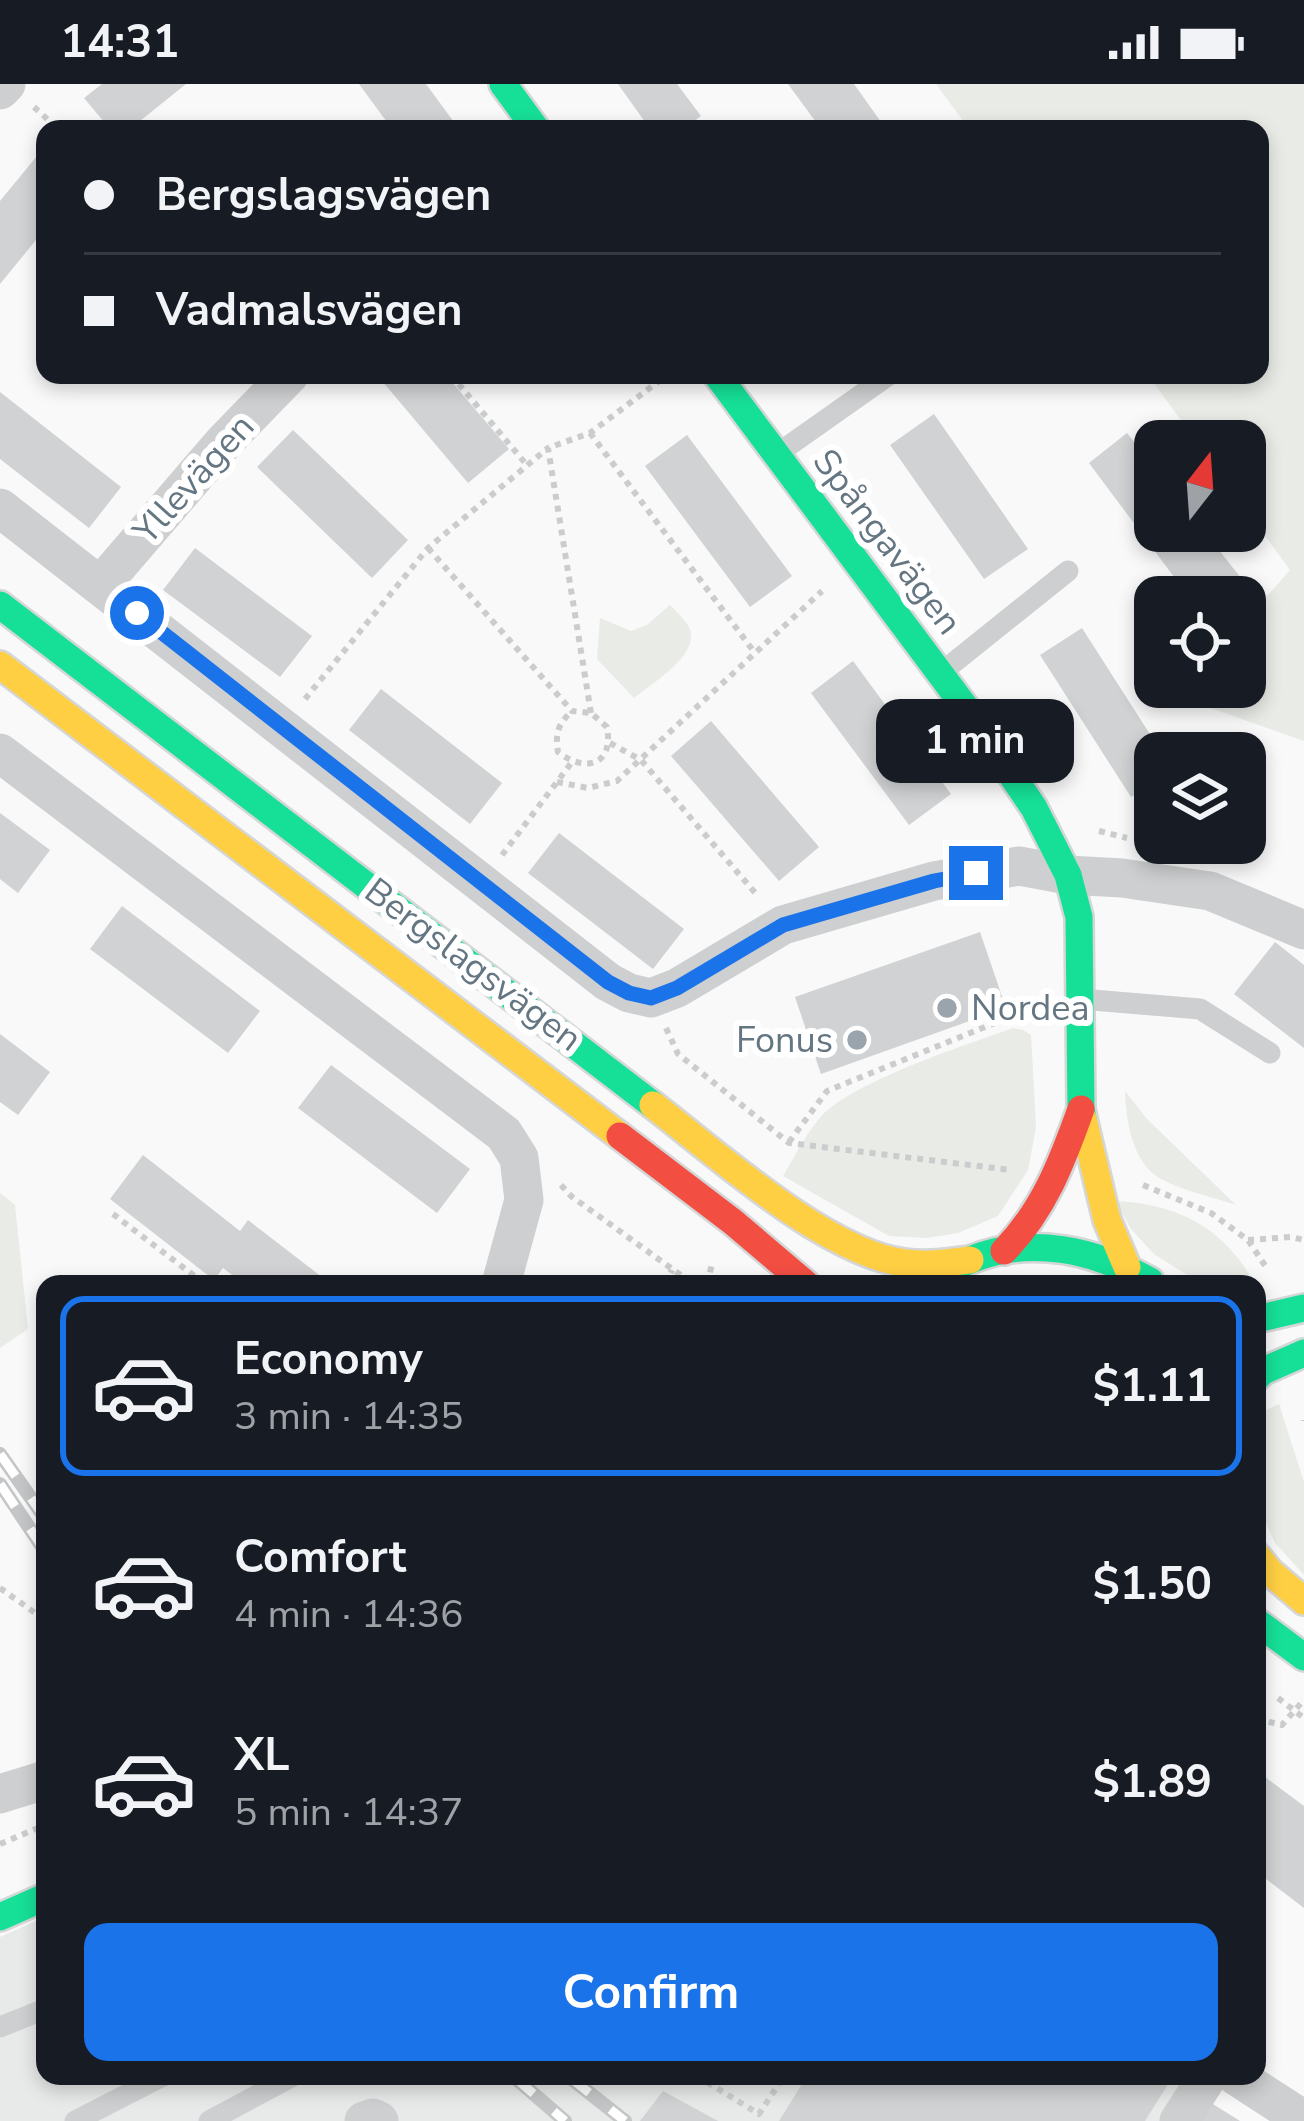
<!DOCTYPE html>
<meta charset="utf-8">
<style>
body{margin:0;font-family:"Nunito Sans",sans-serif;background:#242831;color:#f1f3f6;height:100vh;display:flex;flex-direction:column;font-size:45px;white-space:nowrap}
*{box-sizing:border-box;margin:0}
p{font-size:39px;color:#9ea1a6}
.icon{flex:none;width:66px;height:66px;fill:none;stroke:currentColor;stroke-width:2;stroke-linecap:round;stroke-linejoin:round}
.map{position:relative;flex:1;overflow:hidden}
.panel{position:absolute;left:36px;top:1191px;width:1230px;height:810px;display:flex;flex-direction:column;background:#171b24;border-radius:24px;box-shadow:0 6px 18px #0003}
.panel>*{flex:none}
.top-card{position:absolute;left:36px;top:36px;width:1233px;height:264px;border-radius:24px;box-shadow:0 6px 18px #0003;display:grid;align-content:center;height:264px;padding:0 48px;background:#171b24}
.needle{width:78px;rotate:17deg}
.fabs{position:absolute;left:1134px;top:336px;display:grid;gap:24px}
.fabs a{display:grid;place-items:center;width:132px;height:132px;border-radius:24px;background:#171b24;box-shadow:0 6px 18px #0003;font-size:60px}
.end{position:absolute;width:54px;height:54px;margin:-27px;border:15px solid #1a73e8;background:#fff;box-shadow:0 0 0 6px #fff}
.from{border-radius:50%}
.bubble{position:absolute;height:84px;border-radius:24px;background:#171b24;box-shadow:0 6px 18px #0003;font-size:39px;font-weight:700;line-height:84px;text-align:center}
.top-card b{display:flex;align-items:center;gap:42px;height:114px;font-size:45px}
.top-card b+b{border-top:3px solid #363941}
.top-card i{width:30px;height:30px;background:#f1f3f6}
ul{padding:21px 0 0;list-style:none}
li{display:flex;align-items:center;gap:36px;height:180px;margin:0 24px 18px;padding:0 24px;border:6px solid transparent;border-radius:24px}
li div{flex:1}
li b{display:block;font-size:45px}
li em{font-style:normal;font-weight:700}
li.active{border-color:#1a73e8}
li>.icon{width:108px;height:108px;stroke-width:1.5}
.action{display:flex;gap:24px;margin-top:auto;padding:24px 48px}
.action a{flex:1;height:138px;border-radius:24px;background:#1a73e8;color:#fff;font-size:48px;font-weight:700;line-height:138px;text-align:center}
.status{display:flex;justify-content:space-between;align-items:center;height:84px;padding:0 60px;background:#171b24;direction:ltr}
.status svg{height:33px;fill:currentColor}
.map>svg:first-child{display:block}
.built{fill:#e8e9e9}
.green{fill:#e8ebe6}
.building{fill:#d0d2d3}
.lines{fill:none;stroke-linecap:round;stroke-linejoin:round}
.fast-casing{stroke:#d5d6d7;stroke-width:32}
.slow-casing{stroke:#d5d6d7;stroke-width:32}
.jam-casing{stroke:#d5d6d7;stroke-width:32}
.path{stroke:#cbcccd;stroke-width:6;stroke-dasharray:6 6;stroke-linecap:butt}
.lane{stroke:#cecfd0;stroke-width:21}
.street{stroke:#cecfd0;stroke-width:39}
.fast{stroke:#16e098;stroke-width:27}
.slow{stroke:#ffcf43;stroke-width:27}
.jam{stroke:#f24e42;stroke-width:27}
.rail-casing{stroke:#c3c5c6;stroke-width:14}
.rail{stroke:#fff;stroke-width:9;stroke-dasharray:27;stroke-linecap:butt}
.route{stroke:#1a73e8;stroke-width:15}
.poi-dot{fill:#99a4ac;stroke:#fff;stroke-width:4.5}
.labels{text-anchor:middle;dominant-baseline:central;stroke-width:12;stroke-linejoin:round;paint-order:stroke}
.street-label{font-size:36px;fill:#657683;stroke:#fff}
.poi-label{font-size:36px;fill:#657683;stroke:#fff;text-anchor:start}
</style>
<div class="status"><b>14:31</b><svg viewBox="0 0 49 12"><path d="M0 12V9h3v3zM5 12V6h3v6zM10 12V3h3v9zM15 12V0h3v12zM26 1h20v11H26zM47 4h2v5h-2z"/></svg></div>
<div class="map">
<svg width="1304" height="2037" viewBox="0 0 1304 2037">
<rect width="100%" height="100%" fill="#f9f9f9"/>
<polygon class="built" points="45,1833 45,1992 1204,1992 1184,2037 0,2037 0,1853"/>
<g class="green">
<polygon points="936,0 1304,0 1304,657 1179,613 1187,603 1245,603 1245,537 1290,486 1245,424 1245,357 1196,357 1148,291 1260,291 1260,45 969,45"/>
<path d="M670,521C676,527 685,536 689,543C702,570 651,600 634,614L597,575L600,534L631,547L647,541Z"/>
<path d="M1013,944L1023,946L1031,951L1036,1043L1028,1086L998,1132L958,1149L926,1154L889,1152L783,1092C794,1074 804,1053 818,1036C847,999 966,961 1013,944Z"/>
<path d="M1125,1007L1147,1035L1236,1121C1212,1113 1184,1107 1161,1095C1132,1079 1126,1036 1125,1007Z"/>
<polygon points="0,1109 15,1121 28,1245 0,1264"/>
<path d="M1115,1117C1178,1120 1223,1143 1255,1200H1204L1195,1196L1154,1170L1131,1145Z"/>
<polygon points="1279,1320 1304,1398 1304,1491 1275,1459 1257,1419 1257,1341 1266,1326"/>
</g>
<g class="building">
<polygon points="102,0 186,0 130,45 110,45 84,14"/>
<polygon points="359,0 426,0 459,45 392,45"/>
<polygon points="618,0 677,0 701,32 683,45 650,45"/>
<polygon points="788,0 854,0 886,45 821,45"/>
<polygon points="37,72 45,78 45,145 0,200 0,117"/>
<polygon points="377,291 446,291 509,365 468,399"/>
<polygon points="0,308 121,403 89,444 0,375"/>
<polygon points="934,330 1028,465 984,495 890,361"/>
<polygon points="293,346 408,456 372,494 257,383"/>
<polygon points="1127,349 1155,384 1155,447 1204,447 1241,494 1216,513 1189,513 1089,379"/>
<polygon points="687,351 792,492 750,523 645,382"/>
<polygon points="195,464 312,552 280,593 163,506"/>
<polygon points="1082,544 1162,669 1155,669 1155,698 1131,713 1040,571"/>
<polygon points="853,577 951,710 909,741 811,609"/>
<polygon points="381,605 502,699 470,740 349,646"/>
<polygon points="711,637 819,763 779,797 671,672"/>
<polygon points="0,729 50,766 18,809 0,795"/>
<polygon points="559,749 684,845 653,885 528,789"/>
<polygon points="122,822 260,927 228,969 90,865"/>
<polygon points="980,848 1006,924 821,990 795,913"/>
<polygon points="1275,858 1304,881 1304,964 1234,910"/>
<polygon points="0,950 50,988 18,1031 0,1018"/>
<polygon points="331,981 470,1085 437,1129 298,1024"/>
<polygon points="143,1071 240,1147 248,1136 331,1200 244,1200 223,1184 214,1196 110,1115"/>
<polygon points="1257,1687 1304,1722 1304,1824 1257,1788"/>
<polygon points="807,1992 1150,1992 1167,2002 1145,2037 779,2037"/>
<polygon points="663,2007 718,2037 640,2037"/>
<polygon points="1208,2017 1240,2037 1195,2037"/>
</g>
<g class="lines">
<g class="fast-casing">
<g id="fast">
<polyline points="503,0 536,45"/>
<polyline points="717,291 974,635 1034,724 1068,791 1079,833 1081,1025 1083,1035"/>
<polyline points="0,521 653,1021"/>
<path d="M937,1195C948,1189 958,1181 970,1176C1030,1151 1095,1166 1150,1197"/>
<polyline points="1257,1235 1304,1224"/>
<polyline points="1257,1293 1263,1287 1304,1269"/>
<polyline points="1257,1538 1304,1573"/>
<polyline points="0,1833 45,1813"/>
</g>
</g>
<g class="slow-casing">
<g id="slow">
<polyline points="0,581 620,1052"/>
<path d="M653,1021C717,1070 826,1169 905,1179C927,1182 948,1179 970,1176"/>
<polyline points="1083,1035 1107,1136 1127,1183"/>
<polyline points="1257,1472 1270,1488 1304,1517"/>
</g>
</g>
<g class="jam-casing">
<g id="jam">
<polyline points="620,1052 733,1138 806,1200"/>
<path d="M1004,1167C1044,1126 1062,1078 1081,1025"/>
</g>
</g>
<g class="path">
<polyline points="34,23 58,45"/>
<polyline points="451,291 526,380"/>
<polyline points="590,349 755,569"/>
<path d="M428,464L572,627L591,629L607,643C614,682 585,689 558,668C555,649 558,640 572,627"/>
<polyline points="305,615 428,464 548,364"/>
<polyline points="591,629 548,364 590,349 667,291"/>
<polyline points="610,659 641,676 757,811"/>
<polyline points="557,698 588,704 617,697 822,507"/>
<polyline points="1099,747 1127,754"/>
<polyline points="502,771 572,678"/>
<polyline points="666,944 678,970 789,1059 1011,1086"/>
<polyline points="789,1058 827,1007 1034,923"/>
<polyline points="561,1101 571,1112 693,1200"/>
<polyline points="1143,1101 1211,1129 1248,1156 1268,1186"/>
<polyline points="113,1130 205,1200"/>
<polyline points="1248,1156 1291,1153 1304,1156"/>
<polyline points="666,1200 672,1186"/>
<polyline points="707,1200 712,1180"/>
<polyline points="1304,1336 1304,1337"/>
<polyline points="0,1504 45,1536"/>
<polyline points="1278,1614 1304,1634"/>
<polyline points="1257,1635 1282,1641 1302,1618"/>
<polyline points="0,1760 45,1741"/>
<polyline points="407,1992 413,2001"/>
<polyline points="697,1992 759,2030 784,1992"/>
</g>
<g class="lane">
<polyline points="777,370 889,291"/>
<polyline points="942,588 1068,487"/>
<polyline points="1080,915 1200,925 1270,969"/>
<polyline points="0,1943 45,1925"/>
<polyline points="75,2037 163,1992"/>
<polyline points="209,2037 293,1992"/>
</g>
<g class="street">
<polyline points="0,6 6,0"/>
<polyline points="0,424 608,898 629,909 651,914 677,904 783,841 934,797 1019,782 1068,791 1122,794 1210,807 1304,846"/>
<polyline points="101,501 224,358 289,291"/>
<polyline points="0,669 504,1050 519,1074 524,1116 501,1200"/>
<polyline points="0,1710 45,1696"/>
<polyline points="1236,1992 1304,2036"/>
<polyline points="364,2037 373,2034 379,2037"/>
<polyline points="1179,2037 1208,1992"/>
</g>
<use href="#fast" class="fast"/>
<use href="#slow" class="slow"/>
<use href="#jam" class="jam"/>
<g class="rail-casing">
<g id="rail">
<polyline points="0,1370 45,1434"/>
<polyline points="0,1400 45,1467"/>
<polyline points="513,1992 565,2037"/>
<polyline points="568,1992 625,2037"/>
</g>
</g>
<use href="#rail" class="rail"/>
</g>
<g class="lines">
<polyline class="route" points="137,529 608,898 629,909 651,914 677,904 783,841 934,797 976,789"/>
</g>
<g class="poi-dot">
<circle cx="947" cy="924" r="12"/>
<circle cx="857" cy="956" r="12"/>
</g>
<g class="labels">
<g class="street-label">
<text transform="translate(194 395) rotate(-48)">Yllevägen</text>
<text transform="translate(887 458) rotate(53)">Spångavägen</text>
<text transform="translate(473 881) rotate(37)">Bergslagsvägen</text>
</g>
<g class="poi-label">
<text x="971" y="924">Nordea</text>
<text x="833" y="956" text-anchor="end">Fonus</text>
</g>
</g>
</svg>
<div class="fabs">
<a><svg class="needle" viewBox="-14 -14 28 28"><path d="M0-13l5 13h-10z" fill="#e53935"/><path d="M0 13l5-13h-10z" fill="#9ea1a6"/></svg></a>
<a><svg class="icon" aria-label="locate" viewBox="0 0 24 24"><circle cx="12" cy="12" r="6"/><path d="M12 2v4M12 18v4M2 12h4M18 12h4"/></svg></a>
<a><svg class="icon" aria-label="layers" viewBox="0 0 24 24"><path d="M12 4l9 5-9 5-9-5zM3 14l9 5 9-5"/></svg></a>
</div>
<i class="end from" style="left:137px;top:529px"></i>
<i class="end" style="left:976px;top:789px"></i>
<div class="bubble" style="left:876px;top:615px;width:198px">1 min</div>
<div class="top-card">
<b><i class="from"></i>Bergslagsvägen</b>
<b><i></i>Vadmalsvägen</b>
</div>
<section class="panel">
<ul>
<li class="active"><svg class="icon" aria-label="car" viewBox="0 0 24 24"><path d="M5 17H2v-5l4-1 3-4h7l3 4 3 1v5h-3M9 17h6M6 11h13"/><circle cx="7" cy="17" r="2"/><circle cx="17" cy="17" r="2"/></svg><div><b>Economy</b><p>3 min · 14:35</p></div><em>$1.11</em></li>
<li><svg class="icon" aria-label="car" viewBox="0 0 24 24"><path d="M5 17H2v-5l4-1 3-4h7l3 4 3 1v5h-3M9 17h6M6 11h13"/><circle cx="7" cy="17" r="2"/><circle cx="17" cy="17" r="2"/></svg><div><b>Comfort</b><p>4 min · 14:36</p></div><em>$1.50</em></li>
<li><svg class="icon" aria-label="car" viewBox="0 0 24 24"><path d="M5 17H2v-5l4-1 3-4h7l3 4 3 1v5h-3M9 17h6M6 11h13"/><circle cx="7" cy="17" r="2"/><circle cx="17" cy="17" r="2"/></svg><div><b>XL</b><p>5 min · 14:37</p></div><em>$1.89</em></li>
</ul>
<div class="action"><a>Confirm</a></div>
</section>
</div>
